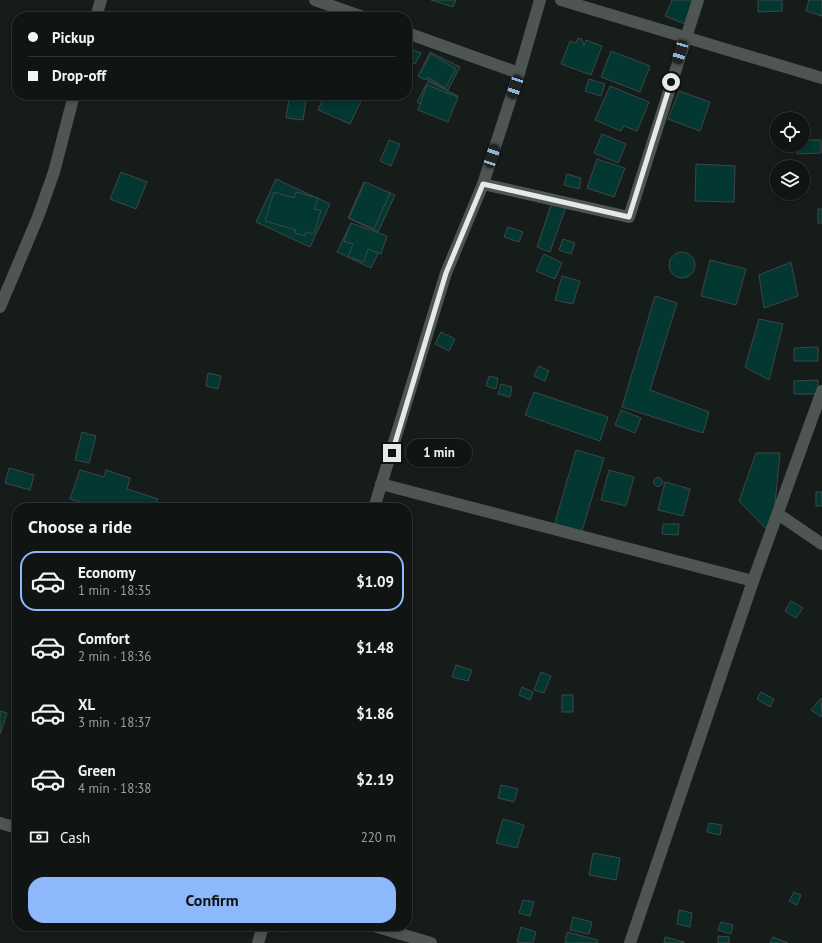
<!DOCTYPE html>
<meta charset="utf-8">
<style>
body{margin:0;font-family:"PT Sans",sans-serif;background:#191e1d;color:#f1f3f6;height:100vh;display:flex;flex-direction:column;font-size:15px;white-space:nowrap}
*{box-sizing:border-box;margin:0}
p{font-size:13px;color:#9c9fa0}
.icon{flex:none;width:22px;height:22px;fill:none;stroke:currentColor;stroke-width:2;stroke-linecap:round;stroke-linejoin:round}
.map{position:relative;flex:1;overflow:hidden}
.drawer{position:absolute;left:12px;top:503px;width:400px;height:428px;display:flex;flex-direction:column;background:#101514;border-radius:16px;box-shadow:0 2px 6px #0003,0 0 0 1px #303434}
.drawer>*{flex:none}
.hud{position:absolute;left:12px;top:12px;width:400px;height:88px;border-radius:16px;box-shadow:0 2px 6px #0003,0 0 0 1px #303434;display:grid;align-content:center;height:88px;padding:0 16px;background:#101514}
.buttons{position:absolute;left:770px;top:112px;display:grid;gap:8px}
.buttons a{display:grid;place-items:center;width:40px;height:40px;border-radius:50%;background:#101514;box-shadow:0 2px 6px #0003,0 0 0 1px #303434;font-size:20px}
.end{position:absolute;width:18px;height:18px;margin:-9px;border:5px solid #e5e9e7;background:#111;box-shadow:0 0 0 2px #111}
.from{border-radius:50%}
.bubble{position:absolute;height:28px;border-radius:14px;background:#101514;box-shadow:0 2px 6px #0003,0 0 0 1px #303434;font-size:13px;font-weight:600;line-height:28px;text-align:center}
.car{position:absolute;width:12px;height:24px;margin:-12px -6px;border-radius:5px;box-shadow:0 0 3px 1px #0007;background:linear-gradient(#222 24%,#8ab4d8 0 40%,#222 0 76%,#8ab4d8 0 86%,#222 0)}
.hud b{display:flex;align-items:center;gap:14px;height:38px;font-size:15px}
.hud b+b{border-top:1px solid #303434}
.hud i{width:10px;height:10px;background:#f1f3f6}
ul{padding:0;list-style:none}
li{display:flex;align-items:center;gap:12px;height:60px;margin:0 8px 6px;padding:0 8px;border:2px solid transparent;border-radius:16px}
li div{flex:1}
li b{display:block;font-size:15px}
li em{font-style:normal;font-weight:600}
li.on{border-color:#8db9fc}
li>.icon{width:36px;height:36px;stroke-width:1.5}
h2{padding:0 16px;font-size:18px;line-height:48px}
.pay{display:flex;align-items:center;gap:10px;height:44px;padding:0 16px;font-size:15px}
.pay p{margin-inline-start:auto}
.cta{display:flex;gap:8px;margin-top:auto;padding:8px 16px}
.cta a{flex:1;height:46px;border-radius:16px;background:#8db9fc;color:#111;font-size:16px;font-weight:600;line-height:46px;text-align:center}
.map>svg:first-child{display:block}
.building{fill:#023732;stroke:#3f4645}
.lines{fill:none;stroke-linecap:round;stroke-linejoin:round}
.minor{stroke:#4e5552;stroke-width:12}
.route{stroke:#e5e9e7;stroke-width:5}
</style>
<div class="map">
<svg width="822" height="943" viewBox="0 0 822 943">
<rect width="100%" height="100%" fill="#161c1a"/>
<g class="building">
<polygon points="431,0 456,0 453,7"/>
<polygon points="672,0 695,0 685,24 665,16"/>
<polygon points="758,0 782,0 782,11 758,12"/>
<polygon points="809,0 822,0 822,16 806,11"/>
<polygon points="578,38 582,39 584,46 586,40 602,46 591,75 561,64 570,41 576,43"/>
<polygon points="411,49 421,53 415,64 407,60"/>
<polygon points="611,51 650,66 640,92 601,77"/>
<polygon points="430,52 460,67 448,90 419,75"/>
<polygon points="431,54 456,69 445,88 427,77 425,80 418,76"/>
<polygon points="589,79 605,84 601,96 585,91"/>
<polygon points="428,81 458,96 447,118 417,102"/>
<polygon points="427,85 458,97 448,122 418,110"/>
<polygon points="610,86 649,102 637,131 624,126 621,131 595,120"/>
<polygon points="679,91 710,102 700,131 668,119"/>
<polygon points="325,95 352,95 362,99 350,124 318,110"/>
<polygon points="289,99 306,101 303,120 286,118"/>
<polygon points="602,134 626,144 618,163 594,153"/>
<polygon points="389,140 400,144 391,166 380,161"/>
<polygon points="803,140 821,140 821,153 797,154 797,145 803,145"/>
<polygon points="597,159 625,168 614,197 587,188"/>
<polygon points="696,164 735,166 734,202 695,201"/>
<polygon points="121,172 147,182 136,209 110,199"/>
<polygon points="567,174 581,178 579,189 564,185"/>
<polygon points="276,179 330,204 310,247 256,222"/>
<polygon points="364,182 395,195 378,232 348,218"/>
<polygon points="365,182 390,193 374,229 349,218"/>
<polygon points="274,192 294,198 296,192 318,198 314,209 321,210 314,234 306,232 305,236 295,233 296,230 265,221"/>
<polygon points="552,202 566,207 550,252 537,247"/>
<rect x="818" y="209" width="4" height="14"/>
<polygon points="351,223 385,239 371,268 337,252"/>
<polygon points="351,223 387,236 381,254 368,249 364,262 348,257 353,244 344,241"/>
<polygon points="508,227 523,232 519,242 504,237"/>
<polygon points="563,239 575,243 571,254 559,250"/>
<circle cx="682" cy="265" r="13"/>
<polygon points="544,254 562,263 555,279 536,271"/>
<polygon points="710,260 746,269 736,305 701,296"/>
<polygon points="791,262 798,296 764,308 759,275"/>
<polygon points="562,276 580,281 573,304 555,300"/>
<polygon points="655,296 677,303 650,390 709,412 703,433 622,407"/>
<polygon points="759,319 783,324 769,380 745,367"/>
<polygon points="441,332 455,339 449,351 435,344"/>
<polygon points="818,347 818,361 794,361 794,348"/>
<polygon points="539,366 549,371 545,381 534,376"/>
<polygon points="208,373 221,376 218,389 206,386"/>
<polygon points="489,376 498,378 496,389 486,386"/>
<polygon points="818,380 818,394 794,394 794,381"/>
<polygon points="501,384 512,387 510,397 498,394"/>
<polygon points="534,392 608,417 600,441 525,415"/>
<polygon points="621,410 641,418 635,433 615,425"/>
<polygon points="82,432 96,436 89,463 75,460"/>
<polygon points="576,450 604,458 581,534 554,526"/>
<polygon points="756,453 780,453 772,535 739,501"/>
<polygon points="9,468 34,475 30,490 5,483"/>
<polygon points="80,470 104,477 106,470 130,478 127,489 158,499 155,508 98,508 70,499"/>
<polygon points="609,470 634,477 626,506 601,500"/>
<circle cx="658" cy="482" r="4.5"/>
<polygon points="665,482 690,489 683,516 658,510"/>
<rect x="816" y="492" width="6" height="14"/>
<polygon points="663,524 679,524 678,535 662,534"/>
<polygon points="791,601 803,608 796,618 785,611"/>
<polygon points="456,665 472,670 468,681 452,677"/>
<polygon points="541,672 551,676 544,693 534,690"/>
<polygon points="522,687 533,692 530,700 519,695"/>
<polygon points="761,692 774,699 770,707 757,699"/>
<rect x="562" y="695" width="11" height="17"/>
<polygon points="821,698 822,715 821,717 811,710"/>
<polygon points="0,711 7,713 0,734"/>
<polygon points="501,785 518,789 514,802 498,798"/>
<polygon points="503,819 524,825 517,848 496,843"/>
<polygon points="709,823 722,825 720,835 707,832"/>
<polygon points="593,853 620,858 616,880 589,875"/>
<polygon points="794,892 801,895 797,905 789,901"/>
<polygon points="523,900 534,902 530,916 519,913"/>
<polygon points="679,910 692,913 690,927 677,924"/>
<polygon points="573,917 592,922 589,934 570,930"/>
<polygon points="721,922 733,925 731,934 718,930"/>
<polygon points="276,926 285,926 284,932 275,931"/>
<polygon points="521,927 536,932 533,943 517,942"/>
<polygon points="567,932 598,940 597,943 565,943"/>
<polygon points="718,936 729,937 729,943 718,943"/>
<polygon points="665,937 684,942 684,943 664,943"/>
<polygon points="773,937 788,943 770,943"/>
</g>
<g class="lines">
<g class="minor">
<polyline points="315,0 363,17"/>
<polyline points="561,0 822,78"/>
<polyline points="96,17 101,0"/>
<polyline points="407,33 519,73"/>
<polyline points="483,184 629,217 698,0"/>
<polyline points="0,307 38,217 54,172 74,95"/>
<polyline points="381,484 753,581"/>
<polyline points="374,508 446,273 483,184 519,73 540,0"/>
<polyline points="778,514 822,544"/>
<polyline points="0,823 17,828"/>
<polyline points="374,926 431,943"/>
<polyline points="258,943 263,926"/>
<polyline points="630,943 753,581 822,391"/>
</g>
</g>
<g class="lines">
<polyline class="route" points="392,453 446,273 483,184 629,217 671,82"/>
</g>
</svg>
<div class="buttons">
<a><svg class="icon" aria-label="locate" viewBox="0 0 24 24"><circle cx="12" cy="12" r="6"/><path d="M12 2v4M12 18v4M2 12h4M18 12h4"/></svg></a>
<a><svg class="icon" aria-label="layers" viewBox="0 0 24 24"><path d="M12 4l9 5-9 5-9-5zM3 14l9 5 9-5"/></svg></a>
</div>
<i class="end from" style="left:671px;top:82px"></i>
<i class="end" style="left:392px;top:453px"></i>
<div class="bubble" style="left:406px;top:439px;width:66px">1 min</div>
<i class="car" style="left:680px;top:52px;rotate:197deg"></i>
<i class="car" style="left:515px;top:87px;rotate:198deg"></i>
<i class="car" style="left:492px;top:156px;rotate:18deg"></i>
<div class="hud">
<b><i class="from"></i>Pickup</b>
<b><i></i>Drop-off</b>
</div>
<section class="drawer">
<h2>Choose a ride</h2>
<ul>
<li class="on"><svg class="icon" aria-label="car" viewBox="0 0 24 24"><path d="M5 17H2v-5l4-1 3-4h7l3 4 3 1v5h-3M9 17h6M6 11h13"/><circle cx="7" cy="17" r="2"/><circle cx="17" cy="17" r="2"/></svg><div><b>Economy</b><p>1 min · 18:35</p></div><em>$1.09</em></li>
<li><svg class="icon" aria-label="car" viewBox="0 0 24 24"><path d="M5 17H2v-5l4-1 3-4h7l3 4 3 1v5h-3M9 17h6M6 11h13"/><circle cx="7" cy="17" r="2"/><circle cx="17" cy="17" r="2"/></svg><div><b>Comfort</b><p>2 min · 18:36</p></div><em>$1.48</em></li>
<li><svg class="icon" aria-label="car" viewBox="0 0 24 24"><path d="M5 17H2v-5l4-1 3-4h7l3 4 3 1v5h-3M9 17h6M6 11h13"/><circle cx="7" cy="17" r="2"/><circle cx="17" cy="17" r="2"/></svg><div><b>XL</b><p>3 min · 18:37</p></div><em>$1.86</em></li>
<li><svg class="icon" aria-label="car" viewBox="0 0 24 24"><path d="M5 17H2v-5l4-1 3-4h7l3 4 3 1v5h-3M9 17h6M6 11h13"/><circle cx="7" cy="17" r="2"/><circle cx="17" cy="17" r="2"/></svg><div><b>Green</b><p>4 min · 18:38</p></div><em>$2.19</em></li>
</ul>
<div class="pay"><svg class="icon" aria-label="cash" viewBox="0 0 24 24"><path d="M3 7h18v10H3z"/><circle cx="12" cy="12" r="2"/></svg>Cash<p>220 m</p></div>
<div class="cta"><a>Confirm</a></div>
</section>
</div>
